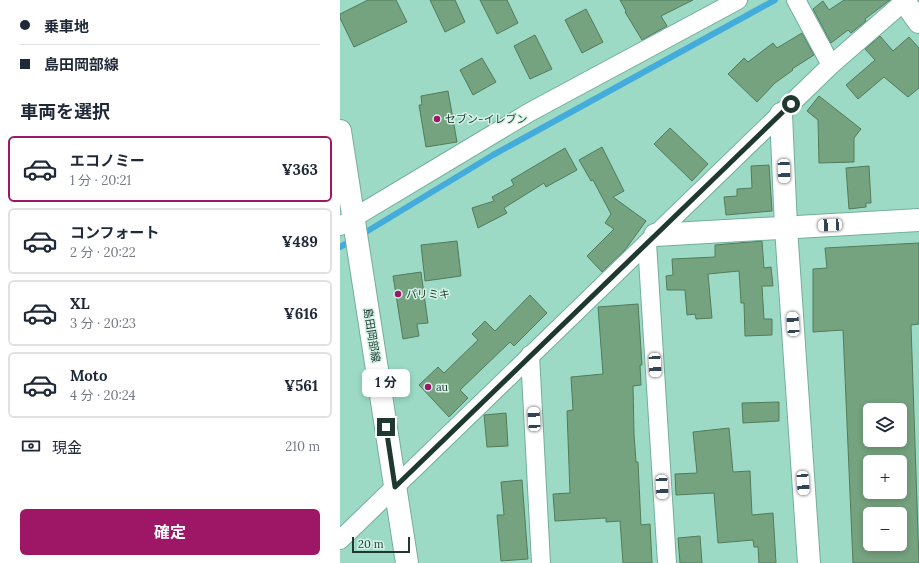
<!DOCTYPE html>
<html lang="ja">
<meta charset="utf-8">
<style>
body{margin:0;font-family:Lora,"Noto Sans JP",serif;background:#f6f6f7;color:#1f2937;height:100vh;display:flex;flex-direction:column;font-size:15px;white-space:nowrap}
*{box-sizing:border-box;margin:0}
p{font-size:13px;color:#747a83}
.icon{flex:none;width:22px;height:22px;fill:none;stroke:currentColor;stroke-width:2;stroke-linecap:round;stroke-linejoin:round}
.map{position:relative;flex:1;overflow:hidden}
.sheet{display:flex;flex-direction:column;background:#fff;width:340px}
.sheet>*{flex:none}
.banner{display:grid;align-content:center;height:88px;padding:0 20px;background:#fff}
.controls{position:absolute;left:523px;top:403px;display:grid;gap:8px}
.controls a{display:grid;place-items:center;width:44px;height:44px;border-radius:6px;background:#fff;box-shadow:0 2px 6px #0003;font-size:20px}
.scale{position:absolute;left:12px;bottom:10px;width:58px;box-sizing:border-box;padding-left:4px;border:2px solid #1f3830;border-top:0;font-size:11px;line-height:14px;white-space:nowrap;color:#1f3830;-webkit-text-stroke:3px #d5f4e8;paint-order:stroke}
.end{position:absolute;width:18px;height:18px;margin:-9px;border:5px solid #1f3830;background:#fff;box-shadow:0 0 0 2px #fff}
.from{border-radius:50%}
.bubble{position:absolute;height:28px;border-radius:6px;background:#fff;box-shadow:0 2px 6px #0003;font-size:13px;font-weight:700;line-height:28px;text-align:center}
.car{position:absolute;width:12px;height:24px;margin:-12px -6px;border-radius:5px;box-shadow:0 0 3px 1px #0007;background:linear-gradient(#fff 24%,#345 0 40%,#fff 0 76%,#345 0 86%,#fff 0)}
.banner b{display:flex;align-items:center;gap:14px;height:38px;font-size:15px}
.banner b+b{border-top:1px solid #e0e1e3}
.banner i{width:10px;height:10px;background:#1f2937}
ul{padding:0;list-style:none}
li{display:flex;align-items:center;gap:12px;height:66px;margin:0 8px 6px;padding:0 12px;border:2px solid #e0e1e3;border-radius:6px}
li div{flex:1}
li b{display:block;font-size:15px}
li em{font-style:normal;font-weight:700}
li.current{border-color:#9e1767}
li>.icon{width:36px;height:36px;stroke-width:1.5}
h2{padding:0 20px;font-size:18px;line-height:48px}
.pay{display:flex;align-items:center;gap:10px;height:44px;padding:0 20px;font-size:15px}
.pay p{margin-inline-start:auto}
.action{display:flex;gap:8px;margin-top:auto;padding:8px 20px}
.action a{flex:1;height:46px;border-radius:6px;background:#9e1767;color:#fff;font-size:16px;font-weight:700;line-height:46px;text-align:center}
main{display:flex;flex:1;min-height:0}
.map>svg:first-child{display:block}
.lines{fill:none;stroke-linecap:round;stroke-linejoin:round}
.stream{stroke:#43acdb;stroke-width:6}
.building{fill:#75a27f;stroke:#517c5b;fill-rule:evenodd}
.street-casing{stroke:#72af9a;stroke-width:20}
.secondary-casing{stroke:#72af9a;stroke-width:24}
.street{stroke:#fff;stroke-width:18}
.secondary{stroke:#fff;stroke-width:22}
.route{stroke:#1f3830;stroke-width:5}
.poi-dot{fill:#9e1767;stroke:#d5f4e8;stroke-width:1.5}
.labels{text-anchor:middle;dominant-baseline:central;stroke-width:3;stroke-linejoin:round;paint-order:stroke}
.poi-label{font-size:11px;fill:#1f3830;stroke:#d5f4e8;text-anchor:start}
.street-label{font-size:11px;fill:#1f3830;stroke:#d5f4e8}
</style>
<main>
<section class="sheet">
<div class="banner">
<b><i class="from"></i>乗車地</b>
<b><i></i>島田岡部線</b>
</div>
<h2>車両を選択</h2>
<ul>
<li class="current"><svg class="icon" aria-label="car" viewBox="0 0 24 24"><path d="M5 17H2v-5l4-1 3-4h7l3 4 3 1v5h-3M9 17h6M6 11h13"/><circle cx="7" cy="17" r="2"/><circle cx="17" cy="17" r="2"/></svg><div><b>エコノミー</b><p>1 分 · 20:21</p></div><em>¥363</em></li>
<li><svg class="icon" aria-label="car" viewBox="0 0 24 24"><path d="M5 17H2v-5l4-1 3-4h7l3 4 3 1v5h-3M9 17h6M6 11h13"/><circle cx="7" cy="17" r="2"/><circle cx="17" cy="17" r="2"/></svg><div><b>コンフォート</b><p>2 分 · 20:22</p></div><em>¥489</em></li>
<li><svg class="icon" aria-label="car" viewBox="0 0 24 24"><path d="M5 17H2v-5l4-1 3-4h7l3 4 3 1v5h-3M9 17h6M6 11h13"/><circle cx="7" cy="17" r="2"/><circle cx="17" cy="17" r="2"/></svg><div><b>XL</b><p>3 分 · 20:23</p></div><em>¥616</em></li>
<li><svg class="icon" aria-label="car" viewBox="0 0 24 24"><path d="M5 17H2v-5l4-1 3-4h7l3 4 3 1v5h-3M9 17h6M6 11h13"/><circle cx="7" cy="17" r="2"/><circle cx="17" cy="17" r="2"/></svg><div><b>Moto</b><p>4 分 · 20:24</p></div><em>¥561</em></li>
</ul>
<div class="pay"><svg class="icon" aria-label="cash" viewBox="0 0 24 24"><path d="M3 7h18v10H3z"/><circle cx="12" cy="12" r="2"/></svg>現金<p>210 m</p></div>
<div class="action"><a>確定</a></div>
</section>
<div class="map">
<svg width="579" height="563" viewBox="0 0 579 563">
<rect width="100%" height="100%" fill="#9cdac5"/>
<g class="lines">
<g class="stream">
<polyline points="21,235 153,155 435,0"/>
<polyline points="0,247 13,240"/>
</g>
</g>
<g class="building">
<polygon points="28,0 56,0 67,22 14,47 0,18 0,14"/>
<polygon points="90,0 115,0 125,22 105,32"/>
<polygon points="140,0 167,0 178,23 157,34"/>
<polygon points="280,0 353,0 321,16 327,26 302,40 285,12 286,11"/>
<polygon points="504,0 550,0 525,19 526,21 511,33 508,30 491,43 473,9 483,1 489,10"/>
<polygon points="246,9 263,42 242,53 225,20"/>
<polygon points="462,33 474,55 452,69 453,70 435,83 417,102 388,74 404,58 408,62 433,43 437,48"/>
<polygon points="195,35 212,69 190,79 174,46"/>
<polygon points="540,36 553,51 569,37 579,48 579,88 568,97 544,77 518,99 506,85 535,60 525,49"/>
<polygon points="142,58 156,82 133,95 120,70"/>
<polygon points="108,91 117,142 86,147 79,105 82,105 81,96"/>
<polygon points="479,96 521,129 514,138 514,162 479,163 478,120 467,111"/>
<polygon points="330,128 368,164 352,181 314,144"/>
<polygon points="262,147 284,191 273,197 306,221 285,250 262,272 247,256 274,229 265,223 271,214 253,180 251,181 239,160"/>
<polygon points="225,148 237,170 206,187 204,183 164,208 167,213 138,228 132,208 154,201 152,197 174,185 171,180"/>
<polygon points="429,165 432,211 386,215 384,197 397,196 397,189 412,188 411,166"/>
<polygon points="529,166 531,203 526,203 526,207 509,209 506,168"/>
<polygon points="117,241 121,276 85,281 81,245"/>
<polygon points="422,241 424,268 431,267 433,286 422,286 424,319 432,319 432,335 405,336 404,303 401,303 399,271 368,274 372,318 356,319 355,314 347,315 345,290 327,290 326,276 333,275 332,259 375,257 375,245"/>
<path d="M579,243V324L571,325L579,563H513L503,330L473,332V269L487,268L485,248ZM530,410H560V440H530ZM530,462H560V492H530ZM530,514H560V544H530Z"/>
<polygon points="81,272 88,323 77,324 79,336 63,339 53,276"/>
<polygon points="190,295 207,313 174,346 170,342 120,390 128,398 109,417 79,385 98,367 104,373 138,340 132,334 145,321 155,331"/>
<polygon points="298,304 302,365 300,365 301,385 293,386 294,434 296,462 298,462 301,525 310,524 312,563 283,563 280,521 266,522 266,518 215,521 213,494 230,493 227,411 233,410 231,377 263,374 258,307"/>
<polygon points="439,402 439,421 403,423 402,403"/>
<polygon points="166,413 168,446 147,447 144,415"/>
<polygon points="389,428 393,472 410,471 412,515 433,513 436,563 419,563 418,547 414,547 413,540 378,543 374,493 336,495 335,474 357,473 353,432"/>
<polygon points="182,480 188,559 161,561 157,515 164,515 161,482"/>
<polygon points="360,536 362,563 340,563 338,538"/>
</g>
<g class="lines">
<g class="street-casing">
<g id="street">
<polyline points="456,0 491,65"/>
<polyline points="0,226 190,112 398,0"/>
<polyline points="307,243 327,563"/>
<polyline points="190,355 201,563"/>
<polyline points="0,540 491,65 566,0"/>
</g>
</g>
<g class="secondary-casing">
<g id="secondary">
<polyline points="564,1 579,22"/>
<polyline points="441,114 446,228 469,563"/>
<polyline points="0,131 67,563"/>
<polyline points="315,235 579,220"/>
</g>
</g>
<use href="#street" class="street"/>
<use href="#secondary" class="secondary"/>
</g>
<g class="lines">
<polyline class="route" points="46,427 55,487 451,104"/>
</g>
<g class="poi-dot">
<circle cx="97" cy="119" r="4"/>
<circle cx="58" cy="294" r="4"/>
<circle cx="88" cy="387" r="4"/>
</g>
<g class="labels">
<g class="poi-label">
<text x="105" y="119">セブン-イレブン</text>
<text x="66" y="294">パリミキ</text>
<text x="96" y="387">au</text>
</g>
<g class="street-label">
<text transform="translate(32 335) rotate(81)">島田岡部線</text>
</g>
</g>
</svg>
<div class="controls">
<a><svg class="icon" aria-label="layers" viewBox="0 0 24 24"><path d="M12 4l9 5-9 5-9-5zM3 14l9 5 9-5"/></svg></a>
<a>+</a>
<a>−</a>
</div>
<div class="scale">20 m</div>
<i class="end from" style="left:451px;top:104px"></i>
<i class="end" style="left:46px;top:427px"></i>
<div class="bubble" style="left:22px;top:369px;width:48px">1 分</div>
<i class="car" style="left:444px;top:171px;rotate:178deg"></i>
<i class="car" style="left:490px;top:225px;rotate:267deg"></i>
<i class="car" style="left:453px;top:324px;rotate:356deg"></i>
<i class="car" style="left:315px;top:365px;rotate:177deg"></i>
<i class="car" style="left:194px;top:419px;rotate:357deg"></i>
<i class="car" style="left:463px;top:483px;rotate:176deg"></i>
<i class="car" style="left:322px;top:487px;rotate:177deg"></i>
</div>
</main>
